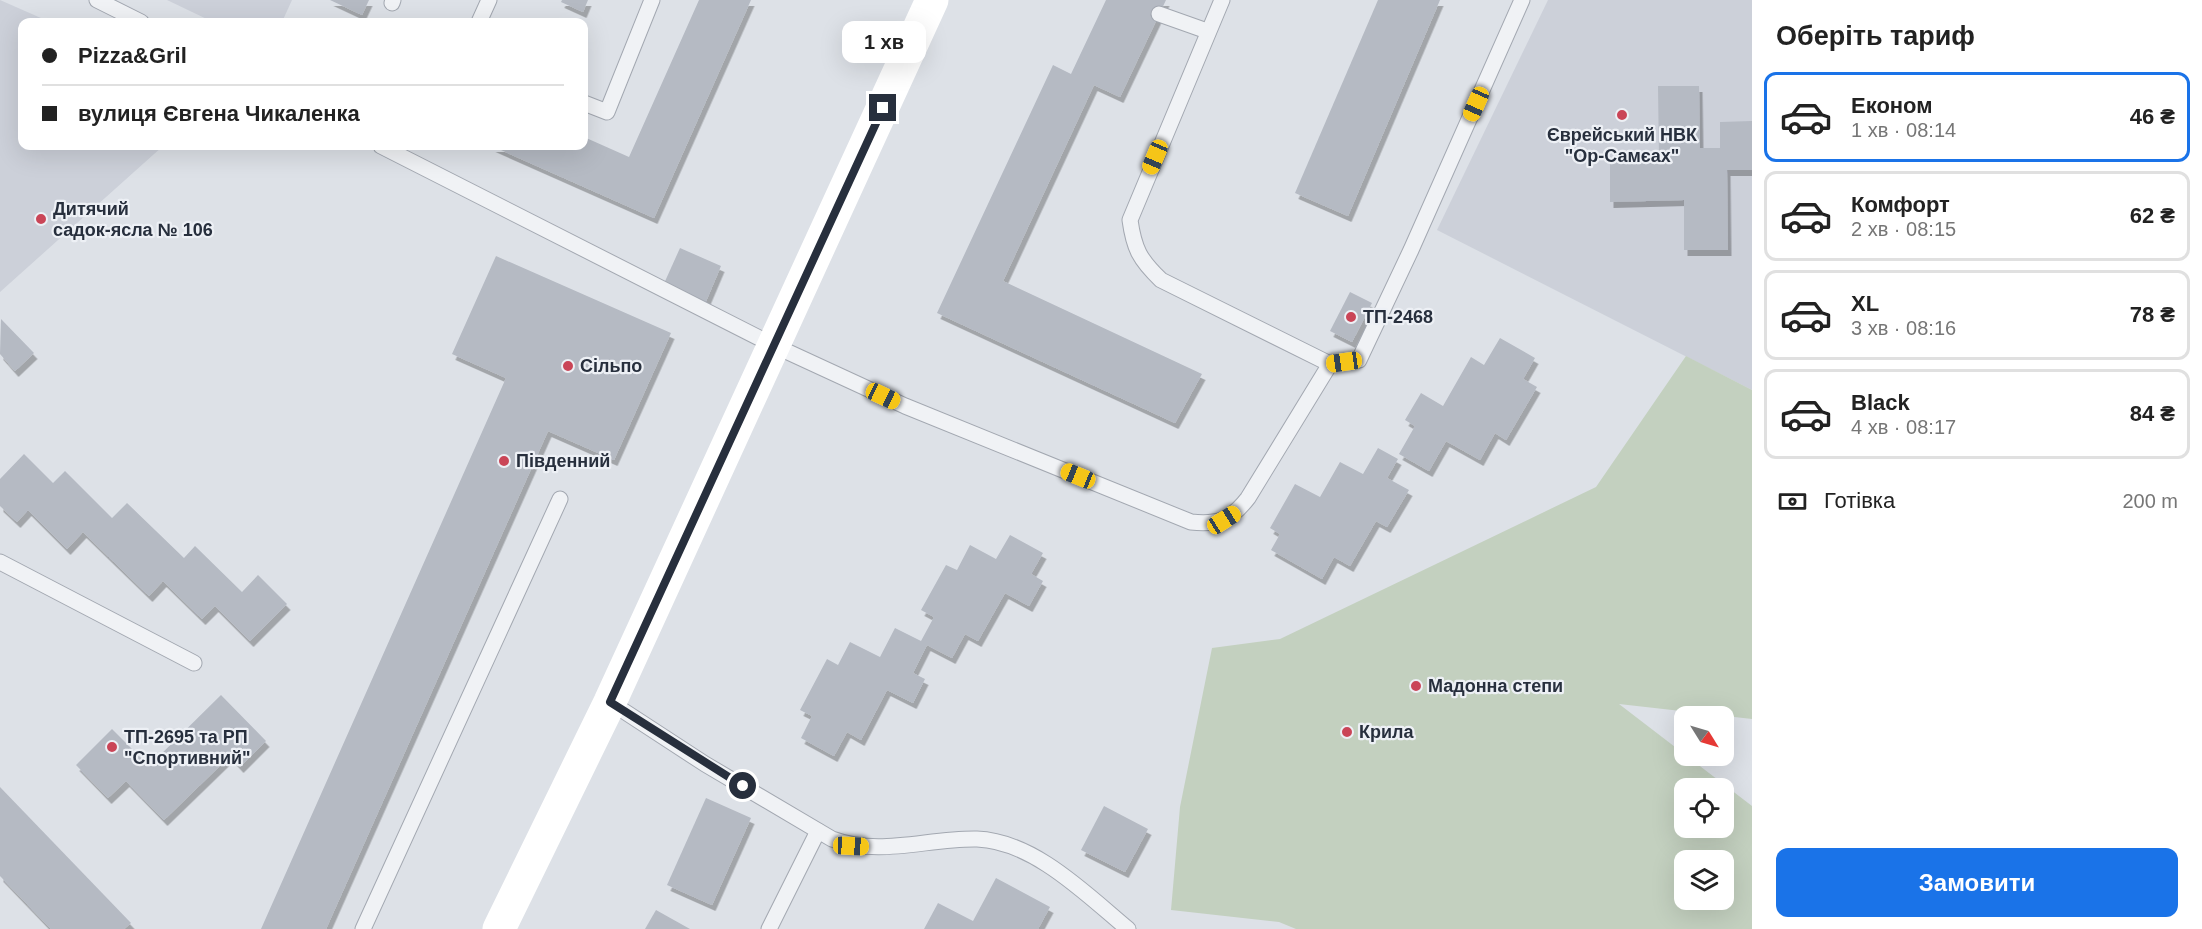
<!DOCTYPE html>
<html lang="uk">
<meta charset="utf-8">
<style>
body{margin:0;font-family:Arial,sans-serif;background:#f6f6f6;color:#222;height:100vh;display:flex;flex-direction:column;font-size:22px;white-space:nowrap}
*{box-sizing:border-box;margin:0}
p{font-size:20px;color:#767676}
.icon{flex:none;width:33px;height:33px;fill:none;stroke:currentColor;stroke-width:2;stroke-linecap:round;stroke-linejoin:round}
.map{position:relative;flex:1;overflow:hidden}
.drawer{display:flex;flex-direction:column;background:#fff;width:450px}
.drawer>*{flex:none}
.guide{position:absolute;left:18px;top:18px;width:570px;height:132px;border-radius:12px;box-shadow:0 6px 24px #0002;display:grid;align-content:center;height:132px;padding:0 24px;background:#fff}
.needle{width:39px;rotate:127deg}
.fabs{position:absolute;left:1674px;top:706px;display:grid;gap:12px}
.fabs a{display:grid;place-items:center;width:60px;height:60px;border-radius:12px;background:#fff;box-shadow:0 6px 24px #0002;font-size:30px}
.end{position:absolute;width:27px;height:27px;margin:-14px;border:8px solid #272f3d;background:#fff;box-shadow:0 0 0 3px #fff}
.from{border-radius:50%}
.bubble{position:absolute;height:42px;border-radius:12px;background:#fff;box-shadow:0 6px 24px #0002;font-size:20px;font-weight:600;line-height:42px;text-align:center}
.car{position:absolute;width:18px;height:36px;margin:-18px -9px;border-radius:8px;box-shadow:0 0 4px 2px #0007;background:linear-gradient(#f5c518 24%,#345 0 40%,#f5c518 0 76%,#345 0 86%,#f5c518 0)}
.guide b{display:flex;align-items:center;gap:21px;height:57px;font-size:22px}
.guide b+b{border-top:2px solid #e0e0e0}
.guide i{width:15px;height:15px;background:#222}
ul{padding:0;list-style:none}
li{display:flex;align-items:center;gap:18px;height:90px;margin:0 12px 9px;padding:0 12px;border:3px solid #e0e0e0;border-radius:12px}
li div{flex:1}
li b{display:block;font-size:22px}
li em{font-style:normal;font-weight:600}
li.selected{border-color:#1a73e8}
li>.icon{width:54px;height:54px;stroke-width:1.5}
h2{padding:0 24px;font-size:27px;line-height:72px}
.pay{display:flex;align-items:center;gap:15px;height:66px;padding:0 24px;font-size:22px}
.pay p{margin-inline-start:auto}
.action{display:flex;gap:12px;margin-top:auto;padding:12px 24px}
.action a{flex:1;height:69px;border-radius:12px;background:#1a73e8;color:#fff;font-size:24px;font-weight:600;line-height:69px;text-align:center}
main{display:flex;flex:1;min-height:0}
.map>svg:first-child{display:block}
.built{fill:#ccd0d9}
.green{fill:#c3d0bf;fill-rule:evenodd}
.building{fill:#b5bac3;filter:url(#shadow)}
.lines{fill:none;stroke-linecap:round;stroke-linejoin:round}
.lane-casing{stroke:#a3a8b1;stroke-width:17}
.lane{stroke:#f0f2f5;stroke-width:15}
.secondary{stroke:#fff;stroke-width:33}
.route{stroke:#272f3d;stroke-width:8}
.poi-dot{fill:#ca4557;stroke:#edf0f5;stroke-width:2}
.labels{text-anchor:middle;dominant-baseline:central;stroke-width:4.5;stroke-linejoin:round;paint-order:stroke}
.poi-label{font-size:18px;font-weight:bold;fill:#272f3d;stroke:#edf0f5;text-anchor:start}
</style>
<main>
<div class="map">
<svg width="1752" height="929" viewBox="0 0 1752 929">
<defs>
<filter id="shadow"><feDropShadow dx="3.5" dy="6" stdDeviation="0" flood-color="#0004"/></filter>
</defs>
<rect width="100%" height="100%" fill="#dde1e7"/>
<g class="built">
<polygon points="0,0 50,22 22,22 22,146 163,146 0,292"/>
<polygon points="167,0 292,0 282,22 213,22"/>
<polygon points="1548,0 1752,0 1752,390 1437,230"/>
</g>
<path class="green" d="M1686,356L1752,390V719L1619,704L1752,806V929H1296L1279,922L1171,910L1180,807L1212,648L1280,639L1596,487ZM1684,789H1724V828H1684ZM1684,861H1724V900H1684Z"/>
<g class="building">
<polygon points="330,0 369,0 362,15"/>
<polygon points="562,0 588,0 583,12 561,2"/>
<polygon points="699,0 751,0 654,218 492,146 584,146 584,137 629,157"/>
<polygon points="1106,0 1166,0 1120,97 1094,85 1003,281 1202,374 1175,423 937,313 1053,65 1071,74"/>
<polygon points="1378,0 1440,0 1348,216 1295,193"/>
<polygon points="1658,86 1699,86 1700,148 1720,148 1720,122 1752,121 1752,170 1727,170 1728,250 1684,250 1684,200 1610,202 1610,162 1659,161"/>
<polygon points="680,248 721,266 704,306 662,288"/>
<polygon points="496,256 671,333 614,460 548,431 326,929 261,929 506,378 452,354"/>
<polygon points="1350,292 1372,303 1352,342 1330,331"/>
<polygon points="1,319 34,353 15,371 0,354"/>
<polygon points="1500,338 1535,358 1523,379 1537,387 1506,440 1495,433 1480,460 1446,441 1429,471 1399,454 1415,426 1405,420 1421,393 1443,406 1471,357 1484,365"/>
<polygon points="1378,448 1398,459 1387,478 1409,490 1387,527 1376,521 1350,566 1334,557 1322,579 1271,550 1280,534 1270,528 1295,484 1320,497 1340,462 1363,474"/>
<polygon points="24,454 53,483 65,471 112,518 127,503 184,558 195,546 242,592 258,575 287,604 250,641 215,606 202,619 163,581 149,596 83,532 67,549 28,510 17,522 0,506 0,479"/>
<polygon points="1010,535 1043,553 1031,574 1043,581 1029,606 1005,593 978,641 965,634 952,658 927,645 913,673 925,679 913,703 887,690 861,740 847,732 834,756 801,738 812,716 800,710 827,659 838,665 850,642 880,657 895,628 921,641 934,617 921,610 946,565 957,570 970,545 996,559"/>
<polygon points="221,695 266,741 240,767 230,756 164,820 126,781 108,798 76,765 112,729 149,766"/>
<polygon points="0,787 131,923 124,929 51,929 0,876"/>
<polygon points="706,798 751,818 712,905 667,885"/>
<polygon points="1104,806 1148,829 1125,872 1081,850"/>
<polygon points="996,878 1050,907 1038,929 924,929 938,903 973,921"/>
<polygon points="656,910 690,929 645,929"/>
</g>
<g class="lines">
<g class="lane-casing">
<g id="lane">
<polyline points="97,0 141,22"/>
<path d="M1222,0L1130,220C1134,249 1140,260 1161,280L1330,364L1359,360L1411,250L1522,0"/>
<polyline points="392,3 393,0"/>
<polyline points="1159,14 1207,31"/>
<polyline points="479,22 489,0"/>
<polyline points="584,103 607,112 652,0"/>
<path d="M381,146L775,346L905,406L1191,522C1218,525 1231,520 1248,498L1330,364"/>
<polyline points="0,562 194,663"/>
<path d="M610,702L705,764L832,839C880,857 927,838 977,839C1034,841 1087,895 1128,929"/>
<polyline points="363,929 560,499"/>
<polyline points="769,929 818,831"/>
</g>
</g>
<use href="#lane" class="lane"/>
<polyline class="secondary" points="499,929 610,702 932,0"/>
</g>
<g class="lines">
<polyline class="route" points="743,786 610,702 883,108"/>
</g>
<g class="poi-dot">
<circle cx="1622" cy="115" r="6"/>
<circle cx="41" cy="219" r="6"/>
<circle cx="1351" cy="317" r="6"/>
<circle cx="568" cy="366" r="6"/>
<circle cx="504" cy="461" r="6"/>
<circle cx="1416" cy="686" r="6"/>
<circle cx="1347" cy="732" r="6"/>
<circle cx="112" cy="747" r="6"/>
</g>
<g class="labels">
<g class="poi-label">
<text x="1622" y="135" text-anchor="middle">Єврейський НВК<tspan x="1622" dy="21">"Ор-Самєах"</tspan></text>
<text x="53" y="209">Дитячий<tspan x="53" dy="21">садок-ясла № 106</tspan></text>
<text x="1363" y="317">ТП-2468</text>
<text x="580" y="366">Сільпо</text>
<text x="516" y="461">Південний</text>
<text x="1428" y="686">Мадонна степи</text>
<text x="1359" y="732">Крила</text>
<text x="124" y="737">ТП-2695 та РП<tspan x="124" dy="21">"Спортивний"</tspan></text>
</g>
</g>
</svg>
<div class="fabs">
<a><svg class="needle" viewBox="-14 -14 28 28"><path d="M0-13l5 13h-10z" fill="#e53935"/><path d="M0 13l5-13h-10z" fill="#767676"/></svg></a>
<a><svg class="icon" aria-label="locate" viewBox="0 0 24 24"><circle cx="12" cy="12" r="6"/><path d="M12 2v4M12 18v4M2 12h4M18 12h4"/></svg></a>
<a><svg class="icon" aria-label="layers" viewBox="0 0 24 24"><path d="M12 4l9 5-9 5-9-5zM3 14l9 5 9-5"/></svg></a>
</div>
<i class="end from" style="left:743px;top:786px"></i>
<i class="end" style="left:883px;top:108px"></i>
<div class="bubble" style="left:842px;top:21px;width:84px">1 хв</div>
<i class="car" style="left:1476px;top:104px;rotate:204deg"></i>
<i class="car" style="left:1155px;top:157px;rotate:203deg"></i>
<i class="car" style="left:1344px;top:362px;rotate:262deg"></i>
<i class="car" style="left:883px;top:396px;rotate:115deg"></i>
<i class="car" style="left:1078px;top:476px;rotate:292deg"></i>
<i class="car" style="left:1224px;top:520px;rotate:58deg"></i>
<i class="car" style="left:851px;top:846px;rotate:93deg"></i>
<div class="guide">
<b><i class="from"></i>Pizza&amp;Gril</b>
<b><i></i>вулиця Євгена Чикаленка</b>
</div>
</div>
<section class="drawer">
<h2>Оберіть тариф</h2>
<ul>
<li class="selected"><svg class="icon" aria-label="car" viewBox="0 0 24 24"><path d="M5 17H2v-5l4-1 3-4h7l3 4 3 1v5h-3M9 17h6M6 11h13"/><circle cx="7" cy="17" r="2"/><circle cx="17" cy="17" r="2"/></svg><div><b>Економ</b><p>1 хв · 08:14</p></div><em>46 ₴</em></li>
<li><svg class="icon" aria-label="car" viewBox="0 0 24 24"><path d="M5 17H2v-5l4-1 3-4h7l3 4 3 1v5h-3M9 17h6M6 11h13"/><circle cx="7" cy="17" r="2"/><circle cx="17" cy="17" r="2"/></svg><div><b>Комфорт</b><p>2 хв · 08:15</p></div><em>62 ₴</em></li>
<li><svg class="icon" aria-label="car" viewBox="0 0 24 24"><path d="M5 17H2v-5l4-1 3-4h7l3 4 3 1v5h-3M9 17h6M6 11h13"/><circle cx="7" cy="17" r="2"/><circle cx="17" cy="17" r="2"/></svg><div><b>XL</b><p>3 хв · 08:16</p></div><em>78 ₴</em></li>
<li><svg class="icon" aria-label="car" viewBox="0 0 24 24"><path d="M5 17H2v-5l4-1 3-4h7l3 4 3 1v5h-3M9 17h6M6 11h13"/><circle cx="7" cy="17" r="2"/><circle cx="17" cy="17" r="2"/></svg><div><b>Black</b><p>4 хв · 08:17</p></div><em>84 ₴</em></li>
</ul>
<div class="pay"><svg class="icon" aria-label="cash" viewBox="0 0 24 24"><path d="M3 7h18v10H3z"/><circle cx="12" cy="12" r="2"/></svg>Готівка<p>200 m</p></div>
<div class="action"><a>Замовити</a></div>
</section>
</main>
